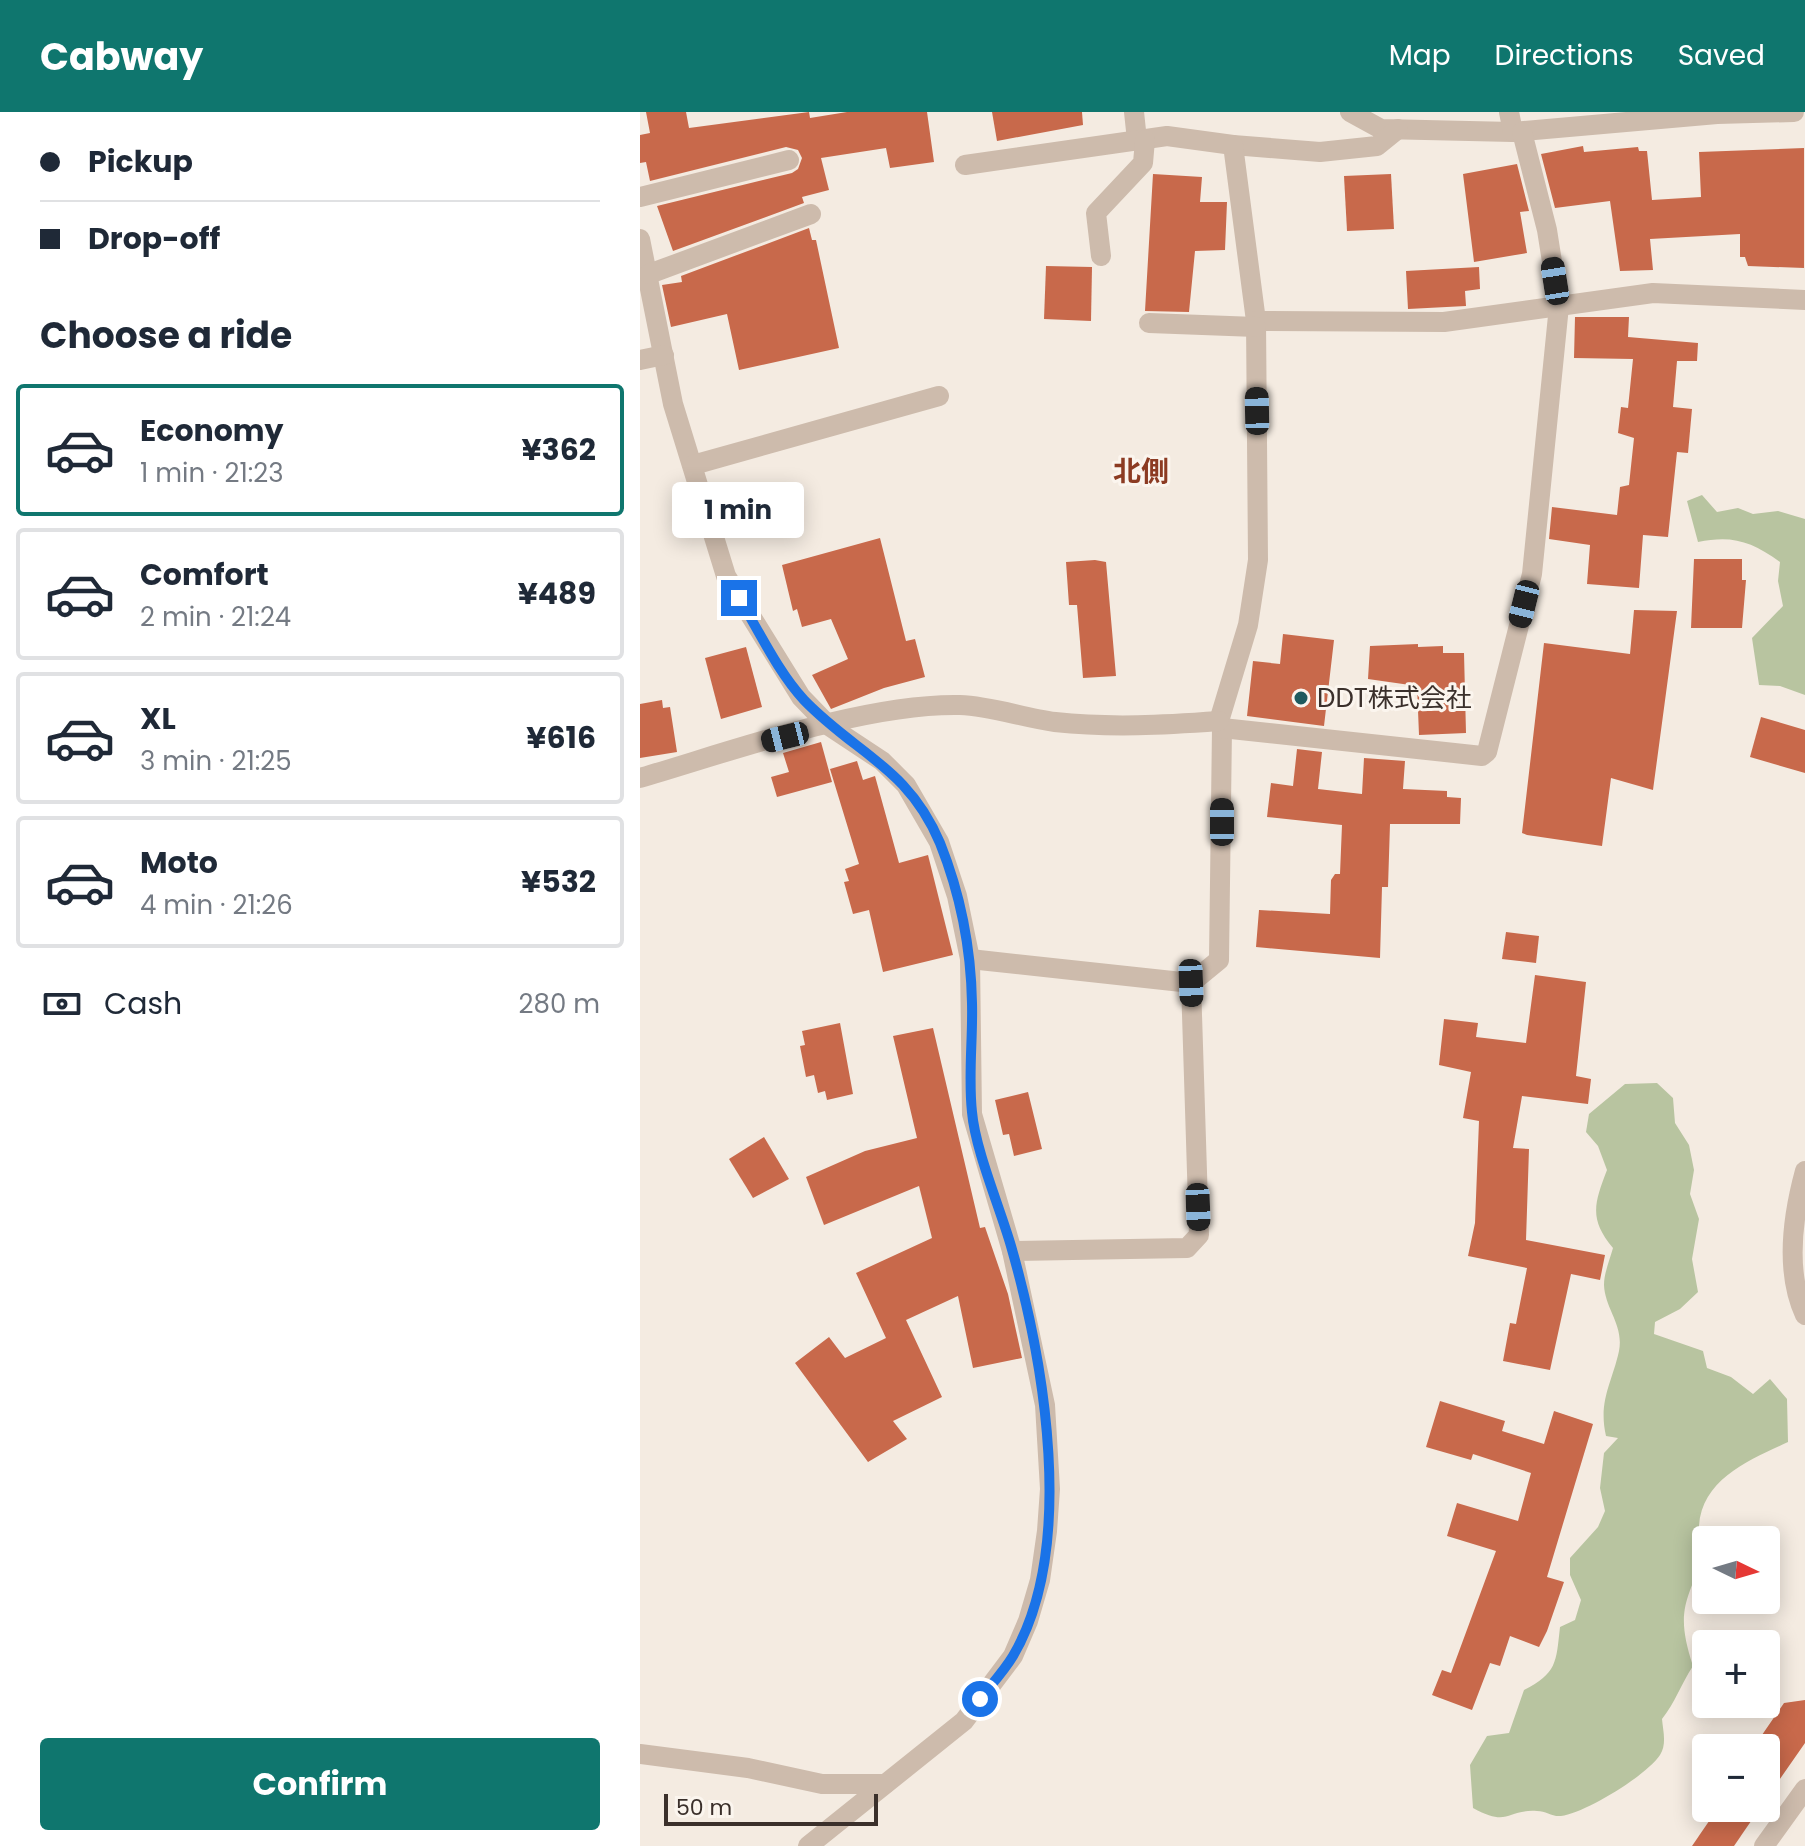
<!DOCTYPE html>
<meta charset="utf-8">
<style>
body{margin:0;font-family:Poppins,"Noto Sans JP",sans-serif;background:#f2f2f3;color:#1f2937;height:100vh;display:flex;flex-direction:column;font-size:30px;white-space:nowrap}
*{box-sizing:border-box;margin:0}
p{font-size:26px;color:#747a83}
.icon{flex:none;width:44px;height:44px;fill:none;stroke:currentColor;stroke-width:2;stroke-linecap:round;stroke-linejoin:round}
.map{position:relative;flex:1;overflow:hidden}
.side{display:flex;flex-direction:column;background:#fff;width:640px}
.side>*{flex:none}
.banner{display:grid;align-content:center;height:176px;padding:0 40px;background:#fff}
.needle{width:52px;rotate:95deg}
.fabs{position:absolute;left:1052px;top:1414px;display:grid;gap:16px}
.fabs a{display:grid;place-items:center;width:88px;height:88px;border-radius:8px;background:#fff;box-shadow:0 4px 20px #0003;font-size:40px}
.scale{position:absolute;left:24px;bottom:20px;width:214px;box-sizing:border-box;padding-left:8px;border:4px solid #3b302b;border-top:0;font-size:22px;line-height:28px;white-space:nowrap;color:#3b302b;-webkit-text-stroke:6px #fbf5ee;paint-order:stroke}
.end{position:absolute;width:36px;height:36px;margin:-18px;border:10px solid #1a73e8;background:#fff;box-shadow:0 0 0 4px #fff}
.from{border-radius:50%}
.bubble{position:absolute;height:56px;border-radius:8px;background:#fff;box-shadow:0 4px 20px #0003;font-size:26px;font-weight:700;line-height:56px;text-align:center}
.car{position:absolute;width:24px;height:48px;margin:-24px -12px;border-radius:10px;box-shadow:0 0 6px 2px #0007;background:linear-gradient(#222 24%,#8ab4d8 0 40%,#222 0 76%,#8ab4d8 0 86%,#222 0)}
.banner b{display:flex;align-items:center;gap:28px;height:76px;font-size:30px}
.banner b+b{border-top:2px solid #e0e1e3}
.banner i{width:20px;height:20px;background:#1f2937}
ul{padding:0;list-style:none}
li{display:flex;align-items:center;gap:24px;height:132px;margin:0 16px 12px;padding:0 24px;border:4px solid #e0e1e3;border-radius:8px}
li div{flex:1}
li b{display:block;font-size:30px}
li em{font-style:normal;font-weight:700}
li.current{border-color:#0f766e}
li>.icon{width:72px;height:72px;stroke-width:1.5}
h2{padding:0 40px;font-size:36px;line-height:96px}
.pay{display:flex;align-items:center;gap:20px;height:88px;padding:0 40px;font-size:30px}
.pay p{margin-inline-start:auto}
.primary-button{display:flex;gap:16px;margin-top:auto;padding:16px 40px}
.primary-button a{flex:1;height:92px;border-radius:8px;background:#0f766e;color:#fff;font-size:32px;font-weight:700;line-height:92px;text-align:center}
header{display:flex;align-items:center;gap:48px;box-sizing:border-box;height:112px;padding:0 40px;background:#0f766e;color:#fff}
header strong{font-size:38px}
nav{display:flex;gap:44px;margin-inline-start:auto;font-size:28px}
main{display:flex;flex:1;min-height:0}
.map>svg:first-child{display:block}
.green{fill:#b8c4a0}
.building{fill:#c8694b}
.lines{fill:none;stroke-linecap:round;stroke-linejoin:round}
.minor{stroke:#cdbbac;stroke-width:20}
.route{stroke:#1a73e8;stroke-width:10}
.poi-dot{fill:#1f5a5e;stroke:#fbf5ee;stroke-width:3}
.labels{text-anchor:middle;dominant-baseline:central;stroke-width:6;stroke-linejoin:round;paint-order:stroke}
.poi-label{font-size:26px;fill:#3b302b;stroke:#fbf5ee;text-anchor:start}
.neighbourhood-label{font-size:28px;font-weight:bold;fill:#8c3b22;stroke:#fbf5ee}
</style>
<header>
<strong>Cabway</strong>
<nav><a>Map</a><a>Directions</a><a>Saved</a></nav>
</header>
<main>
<section class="side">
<div class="banner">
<b><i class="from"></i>Pickup</b>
<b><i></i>Drop-off</b>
</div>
<h2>Choose a ride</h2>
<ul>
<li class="current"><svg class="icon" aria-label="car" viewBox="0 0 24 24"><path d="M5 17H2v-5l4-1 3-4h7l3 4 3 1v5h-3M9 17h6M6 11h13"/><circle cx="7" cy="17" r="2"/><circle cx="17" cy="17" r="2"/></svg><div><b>Economy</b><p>1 min · 21:23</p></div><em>¥362</em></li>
<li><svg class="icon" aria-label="car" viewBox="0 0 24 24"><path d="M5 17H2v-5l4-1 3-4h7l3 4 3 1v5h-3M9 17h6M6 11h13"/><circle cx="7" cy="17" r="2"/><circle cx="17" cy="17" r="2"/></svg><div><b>Comfort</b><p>2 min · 21:24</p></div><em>¥489</em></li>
<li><svg class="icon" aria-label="car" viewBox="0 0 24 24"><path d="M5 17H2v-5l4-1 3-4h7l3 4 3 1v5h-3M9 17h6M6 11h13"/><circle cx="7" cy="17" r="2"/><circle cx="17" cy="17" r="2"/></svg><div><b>XL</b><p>3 min · 21:25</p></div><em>¥616</em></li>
<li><svg class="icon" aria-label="car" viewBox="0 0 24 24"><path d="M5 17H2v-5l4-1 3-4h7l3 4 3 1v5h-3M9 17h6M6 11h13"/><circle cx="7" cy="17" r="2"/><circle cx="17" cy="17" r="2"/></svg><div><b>Moto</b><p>4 min · 21:26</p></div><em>¥532</em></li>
</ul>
<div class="pay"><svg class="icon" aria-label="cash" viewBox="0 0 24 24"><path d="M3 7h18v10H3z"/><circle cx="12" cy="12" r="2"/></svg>Cash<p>280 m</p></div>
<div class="primary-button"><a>Confirm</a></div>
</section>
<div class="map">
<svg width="1165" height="1734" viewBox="0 0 1165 1734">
<rect width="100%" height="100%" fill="#f4ebe1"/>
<g class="green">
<path d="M1062,383L1077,400L1098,396L1113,402L1138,399L1165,407V583L1140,574L1119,573L1112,526L1143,494L1138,469L1140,450C1111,429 1092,423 1058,430L1047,389Z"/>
<path d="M1017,971L1033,986L1035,1011L1049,1033L1054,1058L1050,1082L1059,1107L1052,1147L1058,1180L1040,1197L1015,1210L1014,1222L1063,1239L1067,1256L1091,1265L1113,1282L1130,1267L1147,1287L1148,1330C1112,1347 1062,1366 1059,1414C1059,1422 1064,1431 1066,1439C1046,1490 1035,1499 1053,1554C1041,1572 1035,1591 1022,1607C1023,1619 1027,1632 1020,1643C1006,1664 945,1701 921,1704C912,1705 906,1699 897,1699C865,1697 870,1716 833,1696L830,1653L847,1624L869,1621L884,1578C917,1561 916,1551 920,1515L935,1508L941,1488L930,1463V1446L958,1415L965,1399L960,1376L964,1341L978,1326L966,1324C958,1289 972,1271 979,1239C984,1213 965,1197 964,1173C964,1161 970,1147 973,1136C949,1107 954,1092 967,1058L958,1034L946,1020L949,1002L985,972Z"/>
</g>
<g class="building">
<polygon points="6,0 46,0 49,16 169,0 170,6 207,0 287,0 294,50 250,56 246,36 181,46 189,78 162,85 164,91 33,139 17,94 152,61 158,57 162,46 158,38 146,35 10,69 6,50 0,51 0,23 10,21"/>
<polygon points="352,0 442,0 443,13 357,29"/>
<polygon points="943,34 944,40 998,35 999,39 1007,39 1012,88 1061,85 1059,40 1164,36 1164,156 1108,154 1105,145 1100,145 1100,122 1010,127 1013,158 980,159 970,89 915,96 901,42"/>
<polygon points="877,52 889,99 880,100 887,141 834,150 823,62"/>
<polygon points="513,62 562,65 560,90 587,90 585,138 555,139 549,200 505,199"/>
<polygon points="751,62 754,117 707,119 704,64"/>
<polygon points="169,116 172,128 176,128 199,236 99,258 87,202 31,215 22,173 42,170 41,164"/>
<polygon points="406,154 452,155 451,209 404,207"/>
<polygon points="839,155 840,177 825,179 826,194 768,197 766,159"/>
<polygon points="935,205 989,205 988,225 1058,231 1057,249 1037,249 1033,295 1052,297 1048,341 1037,340 1028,425 1003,423 999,476 947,472 950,433 909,427 912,395 977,403 980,375 989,373 994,326 978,321 981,295 988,296 993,247 934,246"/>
<polygon points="240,426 266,529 275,527 285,565 244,576 191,597 172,563 208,547 191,507 162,515 157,497 153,499 142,453"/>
<polygon points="1054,447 1102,447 1102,468 1106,468 1102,516 1051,516"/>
<polygon points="455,448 466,450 476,564 443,566 437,493 429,493 426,450"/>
<polygon points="994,498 1037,499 1013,678 971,666 962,734 887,723 882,721 904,531 990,542"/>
<polygon points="643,522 694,528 684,614 607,604 613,549 640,552"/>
<polygon points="778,532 778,535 803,534 803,541 824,541 826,621 779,623 777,574 728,567 730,534"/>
<polygon points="106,535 122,595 81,607 65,546"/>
<polygon points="22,588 23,596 30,595 37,640 0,646 0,592"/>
<polygon points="1121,605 1165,618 1165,661 1110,645"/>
<polygon points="181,630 192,670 137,685 131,665 149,660 143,641"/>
<polygon points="657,637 682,640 678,677 722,682 724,646 765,649 763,677 807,679 807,685 821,686 820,712 750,712 748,775 742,775 740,846 616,835 619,798 690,802 691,768 695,762 700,762 702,713 627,705 631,671 653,674"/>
<polygon points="217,649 223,668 235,664 259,751 288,743 313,843 243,860 229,798 213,802 204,770 209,769 205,757 219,752 190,657"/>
<polygon points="866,820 899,824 896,851 862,847"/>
<polygon points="895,863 946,870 936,964 951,967 948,992 882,984 873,1036 889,1037 886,1128 965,1143 960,1168 931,1162 910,1258 863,1249 870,1211 876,1212 887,1156 828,1144 835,1111 839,1009 823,1006 831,960 799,953 804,907 838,911 836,925 886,931"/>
<polygon points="200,911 213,982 187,988 185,979 178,981 174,963 166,965 160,934 165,933 162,919"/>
<polygon points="293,916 340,1116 345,1115 368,1182 382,1246 333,1256 318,1184 266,1208 302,1285 253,1309 267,1327 228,1350 155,1251 189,1225 205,1246 246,1226 216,1161 292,1126 279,1074 184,1113 166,1065 225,1039 277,1026 253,924"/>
<polygon points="388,980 402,1037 374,1044 369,1022 363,1023 355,988"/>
<polygon points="124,1025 149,1067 113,1086 89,1047"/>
<polygon points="800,1289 865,1309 862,1319 904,1332 914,1299 953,1312 907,1465 924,1470 907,1519 899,1535 870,1524 860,1554 850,1551 832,1598 792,1583 802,1558 811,1561 856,1439 807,1424 817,1391 878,1409 891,1361 833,1342 831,1348 786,1335"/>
<polygon points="1165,1588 1165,1631 1126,1687 1126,1636 1113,1636 1144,1591"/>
<polygon points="1078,1696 1120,1696 1094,1734 1052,1734"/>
</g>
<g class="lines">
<g class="minor">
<polyline points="494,0 497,28"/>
<polyline points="710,0 741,17 873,20 1077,2 1154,0"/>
<polyline points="869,0 873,20"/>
<polyline points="593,33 680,40 737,34 758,17"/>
<polyline points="325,53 527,24 593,33 616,209 618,448 608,513 579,609 582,616 579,848 551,871 330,847"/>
<polyline points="0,85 149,48"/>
<polyline points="0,127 33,292 86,464 161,585 189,614 242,649 266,673 299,730 317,784 330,847 332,1002 372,1139 405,1293 410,1377 407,1419 400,1468 388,1509 373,1544 324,1609 168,1734"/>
<polyline points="461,144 456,101 503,51 505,28"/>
<polyline points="9,162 171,102"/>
<polyline points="616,209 804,210 1013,181 1165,188"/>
<polyline points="509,211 616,215"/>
<polyline points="0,248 24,243"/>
<polyline points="53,353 299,284"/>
<polyline points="582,616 842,644 847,640 892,462 919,194 907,118 882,20"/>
<path d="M0,666C92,639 225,591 320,593C351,594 384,606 415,610C471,616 524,613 579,609"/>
<path d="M1165,1059C1153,1103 1145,1160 1165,1203"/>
<polyline points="372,1139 547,1136 559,1123 551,871"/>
<polyline points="0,1642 108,1656 182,1672 245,1672"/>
<polyline points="1124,1734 1165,1677"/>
</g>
</g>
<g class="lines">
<path class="route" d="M99,486C119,519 138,560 164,588C216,642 268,655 300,731C320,781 331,837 332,891C333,927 328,964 332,1000C335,1037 360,1096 371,1134C404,1249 437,1435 373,1544C364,1559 351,1573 340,1587"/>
</g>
<circle class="poi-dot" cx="661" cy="586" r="8"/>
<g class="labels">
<g class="poi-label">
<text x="677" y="586">DDT株式会社</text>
</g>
<g class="neighbourhood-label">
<text x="501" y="359">北側</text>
</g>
</g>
</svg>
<div class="fabs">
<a><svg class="needle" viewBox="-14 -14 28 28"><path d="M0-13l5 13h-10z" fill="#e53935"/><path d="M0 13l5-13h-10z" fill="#747a83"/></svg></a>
<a>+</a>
<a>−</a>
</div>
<div class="scale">50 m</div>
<i class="end from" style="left:340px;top:1587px"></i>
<i class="end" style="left:99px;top:486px"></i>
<div class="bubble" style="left:32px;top:370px;width:132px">1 min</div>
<i class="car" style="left:915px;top:169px;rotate:351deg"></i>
<i class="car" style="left:617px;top:299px;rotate:359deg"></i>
<i class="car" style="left:884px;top:492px;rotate:194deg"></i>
<i class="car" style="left:145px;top:625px;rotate:256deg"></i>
<i class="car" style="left:582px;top:710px;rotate:0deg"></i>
<i class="car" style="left:551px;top:871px;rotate:178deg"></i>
<i class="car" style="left:558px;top:1095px;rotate:178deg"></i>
</div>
</main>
